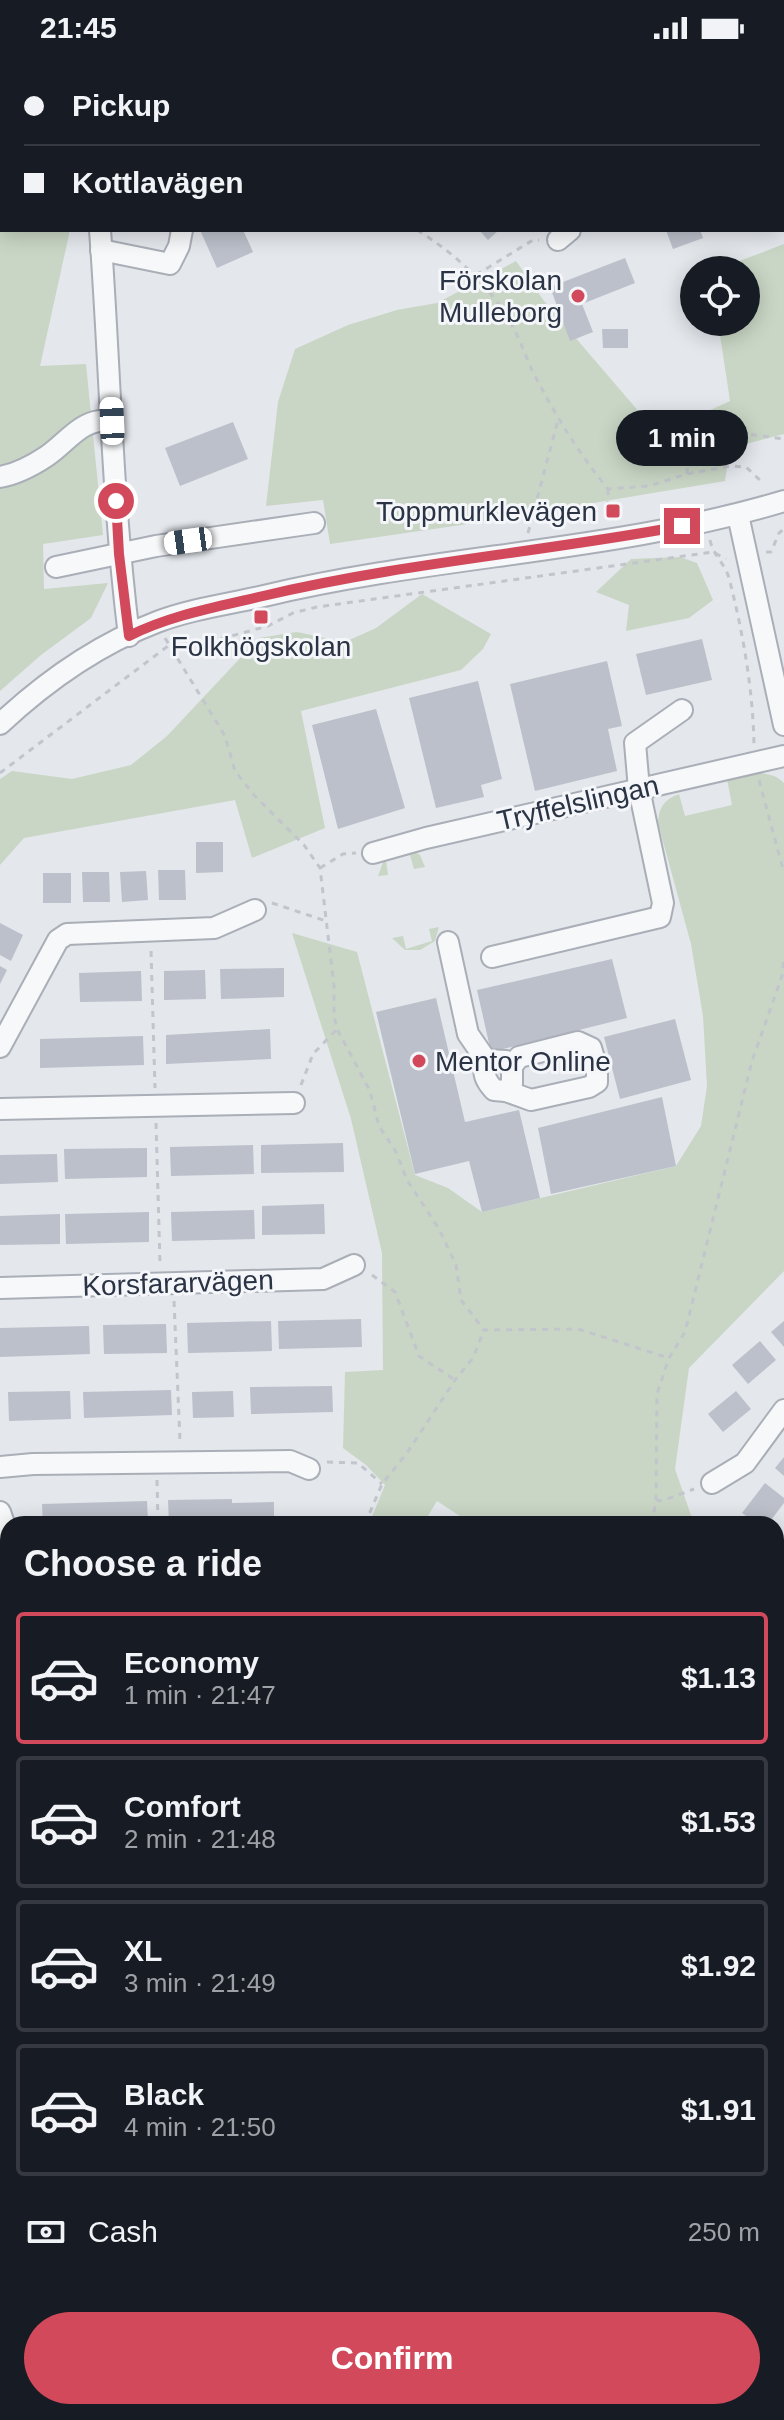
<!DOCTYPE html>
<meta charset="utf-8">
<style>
body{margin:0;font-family:Arial,sans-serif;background:#20242c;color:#f1f3f6;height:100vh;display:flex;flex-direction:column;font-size:30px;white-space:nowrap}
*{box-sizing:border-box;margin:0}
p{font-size:26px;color:#9ea1a6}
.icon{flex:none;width:44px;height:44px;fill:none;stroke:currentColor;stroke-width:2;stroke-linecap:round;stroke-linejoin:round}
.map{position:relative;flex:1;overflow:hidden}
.panel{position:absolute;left:0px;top:1460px;width:784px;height:904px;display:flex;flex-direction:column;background:#171b24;border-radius:24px 24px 0 0;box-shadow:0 4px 20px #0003}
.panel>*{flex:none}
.hud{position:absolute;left:0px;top:0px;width:784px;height:176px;box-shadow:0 4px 20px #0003;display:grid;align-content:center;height:176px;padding:0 24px;background:#171b24}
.controls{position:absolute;left:680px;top:200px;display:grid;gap:16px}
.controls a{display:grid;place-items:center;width:80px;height:80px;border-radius:50%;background:#171b24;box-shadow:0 4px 20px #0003;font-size:40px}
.end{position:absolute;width:36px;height:36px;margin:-18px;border:10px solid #d1495b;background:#fff;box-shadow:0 0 0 4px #fff}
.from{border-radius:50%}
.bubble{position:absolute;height:56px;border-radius:28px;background:#171b24;box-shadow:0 4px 20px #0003;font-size:26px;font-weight:600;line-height:56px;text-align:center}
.car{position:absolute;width:24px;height:48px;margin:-24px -12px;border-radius:10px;box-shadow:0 0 6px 2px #0007;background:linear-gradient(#fff 24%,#345 0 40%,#fff 0 76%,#345 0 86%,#fff 0)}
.hud b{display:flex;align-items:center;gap:28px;height:76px;font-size:30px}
.hud b+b{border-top:2px solid #363941}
.hud i{width:20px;height:20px;background:#f1f3f6}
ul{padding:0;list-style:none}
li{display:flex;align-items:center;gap:24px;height:132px;margin:0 16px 12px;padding:0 8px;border:4px solid #363941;border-radius:8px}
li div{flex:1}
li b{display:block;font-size:30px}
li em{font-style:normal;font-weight:600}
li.on{border-color:#d1495b}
li>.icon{width:72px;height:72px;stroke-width:1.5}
h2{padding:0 24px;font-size:36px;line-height:96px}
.pay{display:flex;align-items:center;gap:20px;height:88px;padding:0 24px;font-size:30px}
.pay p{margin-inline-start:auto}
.button{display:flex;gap:16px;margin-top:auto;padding:16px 24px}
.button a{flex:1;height:92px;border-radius:48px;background:#d1495b;color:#fff;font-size:32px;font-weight:600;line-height:92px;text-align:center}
.status{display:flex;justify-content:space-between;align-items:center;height:56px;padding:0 40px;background:#171b24;direction:ltr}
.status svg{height:22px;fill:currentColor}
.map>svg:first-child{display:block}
.green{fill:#c9d6c5}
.building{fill:#bbc0ca}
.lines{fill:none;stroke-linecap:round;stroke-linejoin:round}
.minor-casing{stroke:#a9aeb7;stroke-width:24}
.path{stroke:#c2c5cb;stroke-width:3;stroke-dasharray:6 6;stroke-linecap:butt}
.minor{stroke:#f7f8fa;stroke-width:20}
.route{stroke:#d1495b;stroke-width:10}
.poi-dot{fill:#d1495b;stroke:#f4f6f9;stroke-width:3}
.labels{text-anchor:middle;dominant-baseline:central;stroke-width:6;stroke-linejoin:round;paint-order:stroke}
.poi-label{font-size:28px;fill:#2b3445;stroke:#f4f6f9;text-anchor:end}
.street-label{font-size:28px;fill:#2b3445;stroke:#f4f6f9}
</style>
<div class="status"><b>21:45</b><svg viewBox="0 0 49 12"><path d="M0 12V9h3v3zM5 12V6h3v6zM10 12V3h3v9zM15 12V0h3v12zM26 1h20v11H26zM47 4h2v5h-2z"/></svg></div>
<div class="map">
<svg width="784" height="2364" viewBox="0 0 784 2364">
<rect width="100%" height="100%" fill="#e4e7ec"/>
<g class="green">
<polygon points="0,0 9,0 2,2 2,174 70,174 40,310 86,308 103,479 43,488 44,533 108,527 91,562 41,599 0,635"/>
<polygon points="287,0 440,0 437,2"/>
<polygon points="784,188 784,378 730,392 725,425 461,469 330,488 323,444 266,450 278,346 295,293 348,269 397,254 437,247 516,205 544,245 658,378 730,345 718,266 746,266 746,214 716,214"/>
<polygon points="680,501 697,507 713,544 689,562 626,575 629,549 596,536 631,503"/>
<polygon points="422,538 491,578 483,593 461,614 301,655 325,772 252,802 235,744 24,782 0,809 0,723 12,715 72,723 131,709 167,680 259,582 297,576 345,586 376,572"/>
<path d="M749,717C762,717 775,717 784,727V1215L689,1312L675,1413L694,1468H472L437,1445L423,1468H369L385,1429L366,1409L343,1392L345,1316L383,1314L382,1197L351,1063L292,877L357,896L415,1119L448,1132L482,1156L676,1110L701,1070L707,1030L703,960L691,888L658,767C659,751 664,744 679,738L685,760L732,749L727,723Z"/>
<polygon points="413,795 420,799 425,811 414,813 410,799 386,805 388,819 378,820 384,804"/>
<polygon points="439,871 435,885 420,894 405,894 392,882 403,880 406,893 432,885 429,873"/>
<polygon points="6,1513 8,1520 8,1634 0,1644 0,1515"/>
<polygon points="776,1587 784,1592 784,1942 776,1919"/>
<polygon points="0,1759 8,1768 8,2194 0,2196"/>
<polygon points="784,2265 784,2364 696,2364 706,2356 776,2356 776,2276"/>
<polygon points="169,2356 342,2356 346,2364 172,2364"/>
<polygon points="388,2356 543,2356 550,2364 390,2364"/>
</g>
<g class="building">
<polygon points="200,174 243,174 253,196 217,212"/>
<polygon points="479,174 499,174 488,184"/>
<polygon points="666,174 700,174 703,182 673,193"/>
<polygon points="625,202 635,227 582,248 593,276 570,285 550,231"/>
<polygon points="602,273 628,273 628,292 603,292"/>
<polygon points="233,366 248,403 180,430 165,392"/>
<polygon points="702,583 712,624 646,639 636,598"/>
<polygon points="607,605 622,670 608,673 617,715 535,735 510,628"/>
<polygon points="478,625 502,723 481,729 484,741 436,752 409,642"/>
<polygon points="376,653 405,752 338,773 312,669"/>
<polygon points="196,786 223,786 223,816 196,817"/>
<polygon points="158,814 185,814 186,844 159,844"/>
<polygon points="146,815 148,844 122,846 120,816"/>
<polygon points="82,816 109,816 110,846 83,846"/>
<rect x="43" y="817" width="28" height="30"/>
<polygon points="0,867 23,879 11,905 0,899"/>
<polygon points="612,903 627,962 491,996 477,934"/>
<polygon points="0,910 7,914 0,928"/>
<polygon points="284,912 284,941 221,943 220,913"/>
<polygon points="205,914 206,943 164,944 164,915"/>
<polygon points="141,915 142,945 80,946 79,917"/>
<polygon points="436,942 465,1066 519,1054 540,1142 482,1156 469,1105 415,1118 376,956"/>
<polygon points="675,963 691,1024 620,1043 604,981"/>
<polygon points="270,973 271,1003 166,1008 166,979"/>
<polygon points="143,980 144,1009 40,1012 40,983"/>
<polygon points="662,1041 676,1110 551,1138 538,1072"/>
<polygon points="343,1087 344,1116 261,1117 261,1089"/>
<polygon points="253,1089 254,1118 171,1120 170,1091"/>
<polygon points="147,1092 147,1121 65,1123 64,1093"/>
<polygon points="57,1098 58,1126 0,1128 0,1099"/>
<polygon points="324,1148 325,1178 262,1179 262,1150"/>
<polygon points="254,1154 255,1183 172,1185 171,1156"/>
<polygon points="149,1156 149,1186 66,1188 65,1158"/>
<polygon points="60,1158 60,1188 0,1189 0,1160"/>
<polygon points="361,1263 362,1291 279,1293 278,1265"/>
<polygon points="271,1265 272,1295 188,1297 187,1267"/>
<polygon points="784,1265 784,1291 771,1276"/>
<polygon points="166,1268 167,1297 104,1298 103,1269"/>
<polygon points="89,1270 90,1298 0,1301 0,1272"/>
<polygon points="760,1285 776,1304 748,1328 732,1309"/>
<polygon points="332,1330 333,1356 251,1358 250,1331"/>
<polygon points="171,1334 172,1359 84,1362 83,1336"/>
<polygon points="70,1335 71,1363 9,1365 8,1336"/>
<polygon points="233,1335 234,1361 193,1362 192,1336"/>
<polygon points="736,1335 751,1353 723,1376 708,1358"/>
<polygon points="784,1401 784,1420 775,1412"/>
<polygon points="765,1427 784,1442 784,1447 768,1468 757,1468 742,1457"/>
<polygon points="232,1443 232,1447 274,1446 274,1468 169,1468 168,1444"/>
<polygon points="147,1445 148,1468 43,1468 42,1448"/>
<polygon points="784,1538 784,1563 776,1557 776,1549"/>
<polygon points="776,2179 784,2185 784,2199 776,2209"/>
<polygon points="8,2225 8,2264 2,2267 0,2228"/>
<polygon points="8,2299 8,2332 0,2335 0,2302"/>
<polygon points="123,2356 156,2356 160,2364 127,2364"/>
<polygon points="595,2356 611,2356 603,2364"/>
</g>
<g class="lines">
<g class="minor-casing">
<g id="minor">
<polyline points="0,84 2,85"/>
<polyline points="782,87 784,86"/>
<path d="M100,174C110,309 112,445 129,580"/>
<polyline points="558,184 570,174"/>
<polyline points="101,194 170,208 179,190 182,174"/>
<path d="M0,421C17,418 32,410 47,400C69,385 82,361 112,365"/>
<polyline points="738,459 784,669"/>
<polyline points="56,511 156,490 314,467"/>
<path d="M0,668C45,626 99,588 157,566C191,553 229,548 264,540C435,499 615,496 784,445"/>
<polyline points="373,797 426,782 784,700"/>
<path d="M448,886L468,978L486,1004C482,1017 485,1024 494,1034L506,1035L512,1028V1010L506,1005L486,1004"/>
<polyline points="492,901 660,861 663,847 639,733 635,687 682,654"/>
<polyline points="0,991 58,884 67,878 214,872 255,854"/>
<polyline points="506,1035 531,1044 589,1031 597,1026 597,1012 591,992 578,986 519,1001 512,1010"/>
<polyline points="0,1053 294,1047"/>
<polyline points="0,1232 323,1223 354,1209"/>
<polyline points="0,1411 33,1408 290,1405 309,1413"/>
<polyline points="712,1427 745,1407 784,1354"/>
<polyline points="0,1456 8,1479"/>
<polyline points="0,1680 8,1671"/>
<polyline points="0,1725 8,1734"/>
<polyline points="776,2138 784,2133"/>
<polyline points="101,2356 105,2364"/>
<polyline points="363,2356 366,2364"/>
</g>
</g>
<g class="path">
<polyline points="262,0 264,2"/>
<path d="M417,174C451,195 479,220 502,253C515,270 523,294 532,314C554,357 577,395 608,433L649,430L687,418L730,410L746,411L762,426"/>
<polyline points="476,219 533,184 539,184"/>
<path d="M687,418C687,406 692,398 702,391C730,372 753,379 784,383"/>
<polyline points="608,433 608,465"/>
<polyline points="528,477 558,364"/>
<path d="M710,484C713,499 725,508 729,522C743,576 753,634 754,689"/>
<polyline points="766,496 771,496 779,477 784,473"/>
<polyline points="165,582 225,680 235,715 254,739 304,789 320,812 334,930 334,960 337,973 370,1035 379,1070 396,1096 407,1124 439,1173 456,1209 461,1244 484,1274 578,1273 669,1302"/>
<polyline points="0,717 168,590 209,586 268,570 293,557 317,551 713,496 726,503"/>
<polyline points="759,724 784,817"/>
<polyline points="320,812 343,798 356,797"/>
<polyline points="272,847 326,865"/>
<polyline points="151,895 155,1032"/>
<polyline points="301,1029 313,998 337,973"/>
<polyline points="156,1067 160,1208"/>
<polyline points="372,1219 395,1236 419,1300 455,1324"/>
<polyline points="174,1245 180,1385"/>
<polyline points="327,1406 358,1407 382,1428"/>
<polyline points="157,1424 158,1468"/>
<polyline points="656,1444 662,1445 694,1433"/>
<polyline points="365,1468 382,1428 407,1397 455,1324 473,1302 484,1274"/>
<polyline points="652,1468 656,1444 657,1338 669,1302 685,1276 752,1005 782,920 784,901"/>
<polyline points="776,1584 784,1586"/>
<polyline points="776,1741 784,1749"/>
<polyline points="776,1762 784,1759"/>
<polyline points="0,2009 8,1986"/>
<polyline points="0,2020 8,2037"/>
<polyline points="430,2356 439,2364"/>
<polyline points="643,2364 647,2356"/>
</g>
<use href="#minor" class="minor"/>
</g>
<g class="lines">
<path class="route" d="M116,445L119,498L129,580C171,559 217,551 263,540C401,507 543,496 682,470"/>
</g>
<g class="poi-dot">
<circle cx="578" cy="240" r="8"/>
<rect x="605" y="447" width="16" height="16" rx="4"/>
<rect x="253" y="553" width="16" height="16" rx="4"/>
<circle cx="419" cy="1005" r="8"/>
</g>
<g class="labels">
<g class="poi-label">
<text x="562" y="224">Förskolan<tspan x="562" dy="32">Mulleborg</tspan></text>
<text x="597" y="455">Toppmurklevägen</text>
<text x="261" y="590" text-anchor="middle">Folkhögskolan</text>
<text x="435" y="1005" text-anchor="start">Mentor Online</text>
</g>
<g class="street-label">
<text transform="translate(578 747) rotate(-13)">Tryffelslingan</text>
<text transform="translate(178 1227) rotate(-2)">Korsfararvägen</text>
</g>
</g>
</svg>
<div class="controls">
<a><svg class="icon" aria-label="locate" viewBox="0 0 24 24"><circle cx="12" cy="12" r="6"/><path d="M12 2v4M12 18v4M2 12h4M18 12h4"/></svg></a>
</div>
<i class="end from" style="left:116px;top:445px"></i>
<i class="end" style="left:682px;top:470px"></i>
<div class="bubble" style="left:616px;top:354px;width:132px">1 min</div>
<i class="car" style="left:112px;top:365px;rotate:358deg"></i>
<i class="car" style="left:188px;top:485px;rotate:262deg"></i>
<div class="hud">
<b><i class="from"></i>Pickup</b>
<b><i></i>Kottlavägen</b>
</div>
<section class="panel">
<h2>Choose a ride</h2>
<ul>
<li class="on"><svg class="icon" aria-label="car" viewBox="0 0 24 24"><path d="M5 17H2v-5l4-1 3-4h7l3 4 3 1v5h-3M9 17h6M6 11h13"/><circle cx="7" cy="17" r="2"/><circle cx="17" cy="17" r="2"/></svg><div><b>Economy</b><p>1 min · 21:47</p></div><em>$1.13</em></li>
<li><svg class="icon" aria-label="car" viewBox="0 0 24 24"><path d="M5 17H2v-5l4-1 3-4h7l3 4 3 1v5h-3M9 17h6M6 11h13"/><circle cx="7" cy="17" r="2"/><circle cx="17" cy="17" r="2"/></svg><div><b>Comfort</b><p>2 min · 21:48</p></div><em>$1.53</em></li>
<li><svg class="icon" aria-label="car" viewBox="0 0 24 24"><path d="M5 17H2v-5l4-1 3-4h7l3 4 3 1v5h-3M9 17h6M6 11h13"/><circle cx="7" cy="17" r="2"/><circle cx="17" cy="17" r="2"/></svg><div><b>XL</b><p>3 min · 21:49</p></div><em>$1.92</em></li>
<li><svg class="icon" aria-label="car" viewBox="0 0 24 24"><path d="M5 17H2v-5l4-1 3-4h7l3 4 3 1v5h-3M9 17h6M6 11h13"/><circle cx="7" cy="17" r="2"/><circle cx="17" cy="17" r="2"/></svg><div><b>Black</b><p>4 min · 21:50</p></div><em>$1.91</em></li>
</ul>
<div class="pay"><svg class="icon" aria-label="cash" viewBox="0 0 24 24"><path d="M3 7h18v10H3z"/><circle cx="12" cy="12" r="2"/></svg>Cash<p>250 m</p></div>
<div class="button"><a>Confirm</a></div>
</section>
</div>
